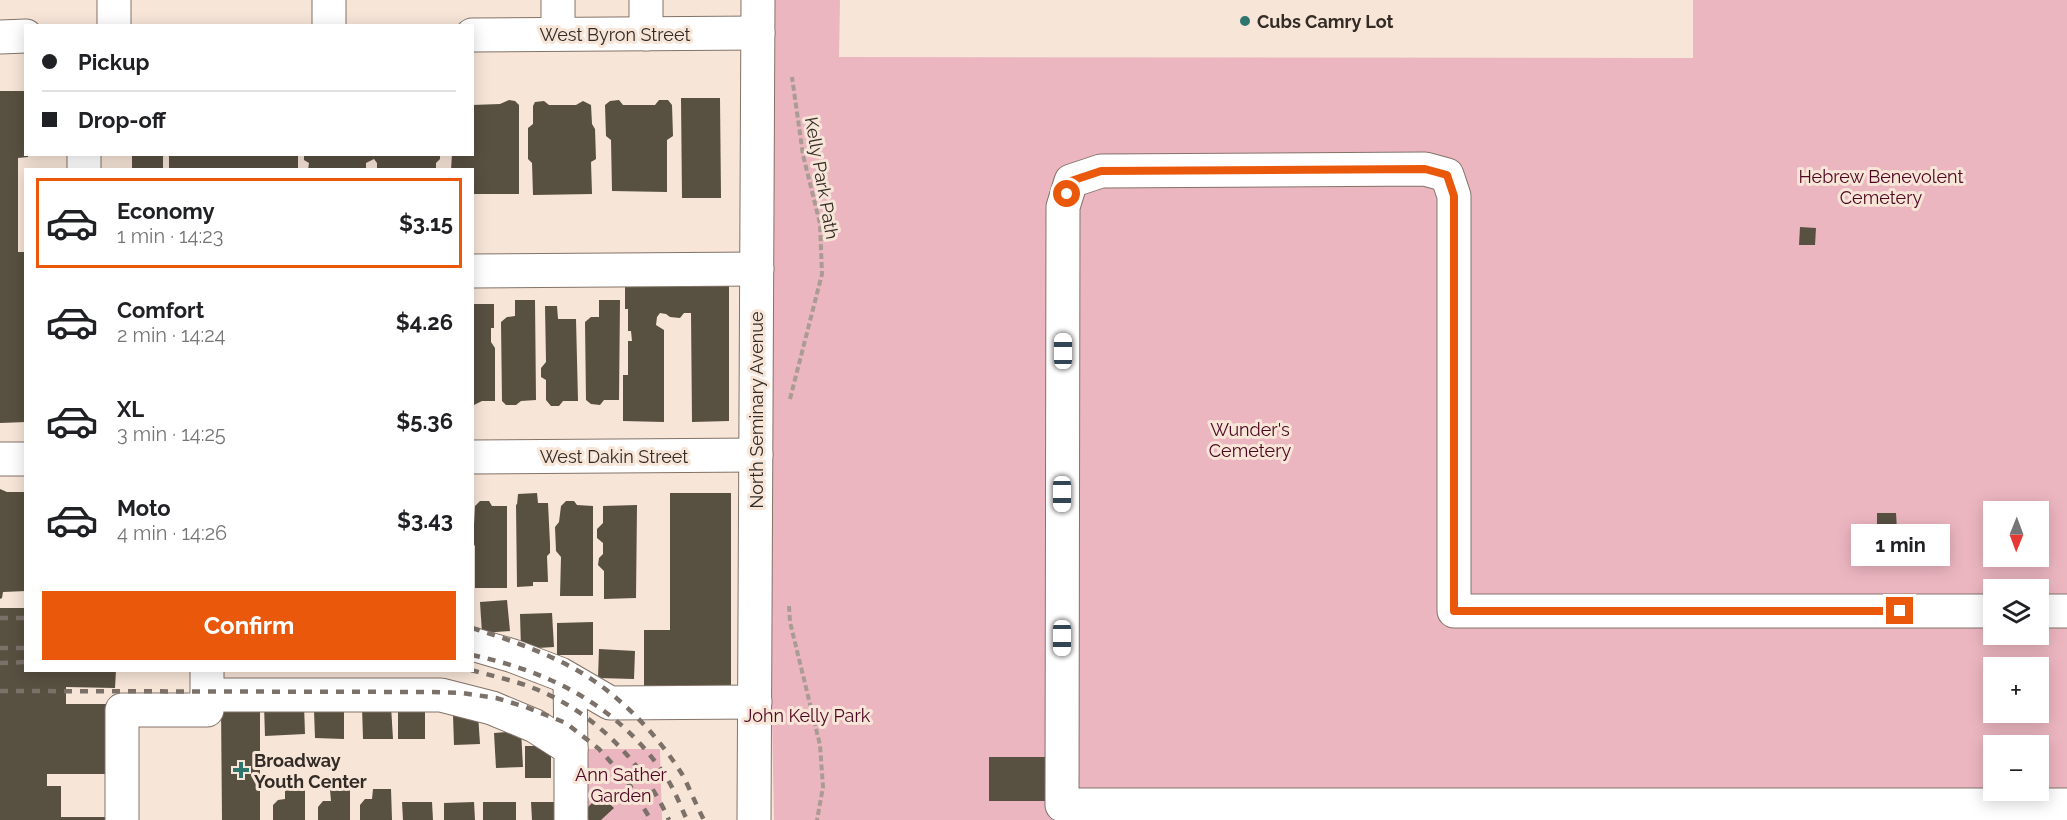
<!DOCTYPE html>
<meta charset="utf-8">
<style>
body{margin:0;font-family:Raleway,sans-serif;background:#f2f2f2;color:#202124;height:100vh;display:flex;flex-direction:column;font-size:22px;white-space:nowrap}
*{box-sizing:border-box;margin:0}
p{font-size:20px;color:#757577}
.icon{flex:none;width:33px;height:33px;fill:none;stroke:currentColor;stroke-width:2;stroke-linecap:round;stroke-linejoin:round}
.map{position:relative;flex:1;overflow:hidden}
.panel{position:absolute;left:24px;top:168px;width:450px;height:504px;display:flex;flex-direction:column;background:#fff;border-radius:0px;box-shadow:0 3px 15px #0003}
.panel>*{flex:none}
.hud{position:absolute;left:24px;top:24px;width:450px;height:132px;border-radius:0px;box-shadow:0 3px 15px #0003;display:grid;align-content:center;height:132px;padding:0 18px;background:#fff}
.needle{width:39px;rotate:181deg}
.tools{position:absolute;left:1983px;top:501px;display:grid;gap:12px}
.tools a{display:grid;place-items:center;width:66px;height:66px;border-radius:0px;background:#fff;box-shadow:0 3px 15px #0003;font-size:30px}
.end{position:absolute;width:27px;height:27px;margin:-14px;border:8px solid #ea580c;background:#fff;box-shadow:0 0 0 3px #fff}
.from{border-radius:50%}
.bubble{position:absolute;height:42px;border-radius:0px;background:#fff;box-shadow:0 3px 15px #0003;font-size:20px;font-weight:700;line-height:42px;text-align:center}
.car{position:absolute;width:18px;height:36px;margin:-18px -9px;border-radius:8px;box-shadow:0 0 4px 2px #0007;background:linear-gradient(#fff 24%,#345 0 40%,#fff 0 76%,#345 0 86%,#fff 0)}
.hud b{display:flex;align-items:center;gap:21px;height:57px;font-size:22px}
.hud b+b{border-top:2px solid #e0e0e0}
.hud i{width:15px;height:15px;background:#202124}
ul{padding:10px 0 0;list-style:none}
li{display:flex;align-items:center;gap:18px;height:90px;margin:0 12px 9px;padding:0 6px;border:3px solid transparent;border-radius:0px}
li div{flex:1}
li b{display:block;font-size:22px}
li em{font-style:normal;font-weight:700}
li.selected{border-color:#ea580c}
li>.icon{width:54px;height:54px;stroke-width:1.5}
.action{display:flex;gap:12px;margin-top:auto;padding:12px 18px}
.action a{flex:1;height:69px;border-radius:0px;background:#ea580c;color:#fff;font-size:24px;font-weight:700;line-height:69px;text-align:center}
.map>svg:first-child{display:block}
.green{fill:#ecb6c1;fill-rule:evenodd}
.building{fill:#585041}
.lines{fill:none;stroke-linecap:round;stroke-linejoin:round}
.minor-casing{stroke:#837368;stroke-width:35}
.path{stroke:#aa9c92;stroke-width:4;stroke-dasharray:6 3;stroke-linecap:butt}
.minor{stroke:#fff;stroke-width:33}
.rail{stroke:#7c7169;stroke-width:4.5;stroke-dasharray:8 8;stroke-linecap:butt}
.route{stroke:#ea580c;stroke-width:8}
.poi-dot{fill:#2e766d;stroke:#f7e5d8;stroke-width:2}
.labels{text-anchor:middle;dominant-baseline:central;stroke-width:6;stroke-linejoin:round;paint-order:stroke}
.poi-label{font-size:18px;font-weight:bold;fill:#322b26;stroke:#f7e5d8;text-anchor:start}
.street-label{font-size:18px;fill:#322b26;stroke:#f7e5d8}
.park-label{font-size:18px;fill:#4f0622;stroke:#f7e5d8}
</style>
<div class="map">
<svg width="2067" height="820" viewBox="0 0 2067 820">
<rect width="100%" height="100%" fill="#f7e5d8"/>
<g class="green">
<path d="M772,0H840L839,57L1693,58V0H2067V820H774L772,716ZM1994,512H2038V556H1994ZM1994,590H2038V634H1994ZM1994,668H2038V712H1994ZM1994,746H2038V790H1994Z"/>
<polygon points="581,749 660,749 662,820 581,820"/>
</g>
<g class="building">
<polygon points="0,91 26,91 26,154 28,154 28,157 18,158 18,252 26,252 26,422 0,423"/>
<polygon points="681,98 720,98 721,198 682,198"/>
<polygon points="509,100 515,101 519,105 519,194 472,194 472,170 451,170 452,154 472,154 472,105 500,104"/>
<polygon points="619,100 623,105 655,105 659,100 668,100 672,105 673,136 667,140 667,192 612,191 611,140 606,136 605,105 610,101"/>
<polygon points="544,101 549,105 576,105 583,101 591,105 592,124 595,129 596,159 591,162 592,194 533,195 532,163 528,159 528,128 533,124 533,106 535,102"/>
<rect x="132" y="154" width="31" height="16"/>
<rect x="169" y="154" width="129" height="16"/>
<polygon points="304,154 440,154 440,159 436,163 436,170 377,170 377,163 374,159 366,163 366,170 308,170 309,163 304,160"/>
<polygon points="1800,227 1816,228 1815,245 1799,245"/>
<polygon points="729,283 729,421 692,422 691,313 684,313 680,318 670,317 666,314 660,313 657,317 656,325 664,330 664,422 623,421 623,375 628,375 628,341 632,341 631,331 628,331 628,309 625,309 625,284"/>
<polygon points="515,300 535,300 536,400 521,401 516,405 506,405 502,401 501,322 507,317 515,316"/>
<polygon points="599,300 620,300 619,400 604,400 600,405 591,404 586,400 585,322 591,317 599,317"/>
<polygon points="472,304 494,304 494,328 491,328 491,342 495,348 495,401 482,401 472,406"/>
<polygon points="545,306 557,306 558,319 576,319 578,401 563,401 559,406 551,406 546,400 546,380 541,377 541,368 546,362"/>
<polygon points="0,489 7,492 26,492 26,591 3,592 2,598 0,599"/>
<polygon points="537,493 538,503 548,503 550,544 550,553 547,556 548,582 533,582 533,586 517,587 516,504 517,505 518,494"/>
<polygon points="670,493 731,493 731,689 644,689 644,630 670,630"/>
<polygon points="480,501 489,501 492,506 507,506 507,588 475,588 475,546 472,542 472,527 474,525 475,506"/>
<polygon points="566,501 574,501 577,505 593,506 593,596 560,596 561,557 556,551 555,527 559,522 561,506"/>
<polygon points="637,505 636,598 604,599 604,571 598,565 599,558 603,554 603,543 597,538 597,529 603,523 603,506"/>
<polygon points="1877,513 1896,513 1897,530 1877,531"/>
<polygon points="507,600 510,631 482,633 480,602"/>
<polygon points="0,608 26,608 26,670 116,670 115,688 66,687 66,704 114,704 113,774 47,774 47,786 61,786 61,817 113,817 113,820 0,820"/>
<polygon points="552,613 554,647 521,649 520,614"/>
<polygon points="593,622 593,655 557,655 557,623"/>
<polygon points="599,649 635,651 634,679 598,678"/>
<polygon points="304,704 305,734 265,736 264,705"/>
<polygon points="221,705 260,705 260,820 222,820"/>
<polygon points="362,706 391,706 393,739 363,739"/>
<rect x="398" y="709" width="27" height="30"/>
<polygon points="314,710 344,710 344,739 315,738"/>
<polygon points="478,714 480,744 454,745 453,715"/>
<polygon points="521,731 523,767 496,768 494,733"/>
<rect x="525" y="746" width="26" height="32"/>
<polygon points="989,757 1052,757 1051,801 989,801"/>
<polygon points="350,789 350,820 318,820 318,807 323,801 331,801 330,790"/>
<polygon points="373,789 391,789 392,820 360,820 360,805 365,799 372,799"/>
<polygon points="285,790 305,790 305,820 273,820 273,805 278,800 285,799"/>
<polygon points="600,795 614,808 601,820 589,820 581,814"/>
<polygon points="402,802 432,802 433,820 403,820"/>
<polygon points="474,802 475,820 444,820 444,803"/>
<rect x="483" y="802" width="33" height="18"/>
<polygon points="531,802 563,802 563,820 532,820"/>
</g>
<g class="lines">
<g class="minor-casing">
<g id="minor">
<polyline points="329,0 329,26"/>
<polyline points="558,0 558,34"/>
<polyline points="646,0 646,34"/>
<polyline points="114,26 114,0"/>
<polyline points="472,35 758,33"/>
<polyline points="0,37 26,36"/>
<polyline points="84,154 84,170"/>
<polyline points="472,271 757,269"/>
<polyline points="472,457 756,455"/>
<polyline points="0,459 26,459"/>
<polyline points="1994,611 1454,611 1454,196 1447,175 1425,169 1101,171 1071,181 1063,207 1062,805 2067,805"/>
<polyline points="2038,611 2067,611"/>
<polyline points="472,644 513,656 560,674 610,703 755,702"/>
<polyline points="207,670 207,695 441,695 492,708 535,726 571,749 571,820"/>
<polyline points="570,680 571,749"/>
<polyline points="122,820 122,710 207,710 207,695"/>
<polyline points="754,820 758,0"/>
</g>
</g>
<g class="path">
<polyline points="790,399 822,274 820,224 803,155 792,77"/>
<polyline points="789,606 790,622 820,745 823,787 817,820"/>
</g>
<use href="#minor" class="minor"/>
<g class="rail">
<polyline points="0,618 26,618"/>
<path d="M472,628C507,639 542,651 575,669C618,693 656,733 682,774C690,789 696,805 704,820"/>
<polyline points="0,648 26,648"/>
<path d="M472,655C551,672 618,706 664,774C674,788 680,805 687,820"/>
<polyline points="0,663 26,662"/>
<path d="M471,670C492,676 513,680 533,688C593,711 643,762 669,820"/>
<polyline points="0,691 431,692 462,693 496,698 526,707 566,723 599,749 626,779 651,820"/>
</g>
</g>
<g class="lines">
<polyline class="route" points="1067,194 1071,181 1101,171 1425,169 1447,175 1454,196 1454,611 1900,611"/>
</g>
<g class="poi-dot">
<circle cx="1245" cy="21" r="6"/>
<path d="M238 761h6v6h6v6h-6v6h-6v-6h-6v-6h6z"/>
</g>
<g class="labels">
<g class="poi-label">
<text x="1257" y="21">Cubs Camry Lot</text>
<text x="254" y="760">Broadway<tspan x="254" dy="21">Youth Center</tspan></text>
</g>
<g class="street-label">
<text x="615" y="34">West Byron Street</text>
<text transform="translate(822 178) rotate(80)">Kelly Park Path</text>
<text transform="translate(756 410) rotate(-90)">North Seminary Avenue</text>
<text x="614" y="456">West Dakin Street</text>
</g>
<g class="park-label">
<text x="1881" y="176">Hebrew Benevolent<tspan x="1881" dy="21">Cemetery</tspan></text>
<text x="1250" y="429">Wunder's<tspan x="1250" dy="21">Cemetery</tspan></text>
<text x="807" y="715">John Kelly Park</text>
<text x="621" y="774">Ann Sather<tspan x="621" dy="21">Garden</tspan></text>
</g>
</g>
</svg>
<div class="tools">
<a><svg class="needle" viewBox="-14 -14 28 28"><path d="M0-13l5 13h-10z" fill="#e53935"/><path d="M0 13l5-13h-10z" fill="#757577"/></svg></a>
<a><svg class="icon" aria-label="layers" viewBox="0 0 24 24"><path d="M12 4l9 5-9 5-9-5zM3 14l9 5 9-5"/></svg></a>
<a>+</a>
<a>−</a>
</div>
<i class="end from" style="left:1067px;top:194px"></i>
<i class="end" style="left:1900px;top:611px"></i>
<div class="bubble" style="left:1851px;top:524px;width:99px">1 min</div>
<i class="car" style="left:1063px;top:351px;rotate:0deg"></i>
<i class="car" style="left:1062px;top:494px;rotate:180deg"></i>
<i class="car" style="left:1062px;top:638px;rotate:180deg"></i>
<div class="hud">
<b><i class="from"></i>Pickup</b>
<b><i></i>Drop-off</b>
</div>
<section class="panel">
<ul>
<li class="selected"><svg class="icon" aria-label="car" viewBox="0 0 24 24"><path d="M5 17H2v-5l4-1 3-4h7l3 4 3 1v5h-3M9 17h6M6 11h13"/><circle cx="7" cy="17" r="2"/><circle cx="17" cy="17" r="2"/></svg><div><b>Economy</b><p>1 min · 14:23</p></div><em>$3.15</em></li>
<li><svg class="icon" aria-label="car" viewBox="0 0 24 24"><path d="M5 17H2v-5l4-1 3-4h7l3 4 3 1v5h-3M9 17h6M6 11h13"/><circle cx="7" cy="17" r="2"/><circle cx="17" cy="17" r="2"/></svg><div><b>Comfort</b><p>2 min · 14:24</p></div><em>$4.26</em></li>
<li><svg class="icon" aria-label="car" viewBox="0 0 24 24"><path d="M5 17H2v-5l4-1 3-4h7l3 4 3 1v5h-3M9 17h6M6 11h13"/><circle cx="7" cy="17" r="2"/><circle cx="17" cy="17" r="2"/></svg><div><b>XL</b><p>3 min · 14:25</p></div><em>$5.36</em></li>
<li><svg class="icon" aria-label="car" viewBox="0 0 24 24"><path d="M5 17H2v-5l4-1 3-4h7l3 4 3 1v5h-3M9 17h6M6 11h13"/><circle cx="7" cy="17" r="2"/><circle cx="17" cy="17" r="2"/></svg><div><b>Moto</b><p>4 min · 14:26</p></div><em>$3.43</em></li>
</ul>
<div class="action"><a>Confirm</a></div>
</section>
</div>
